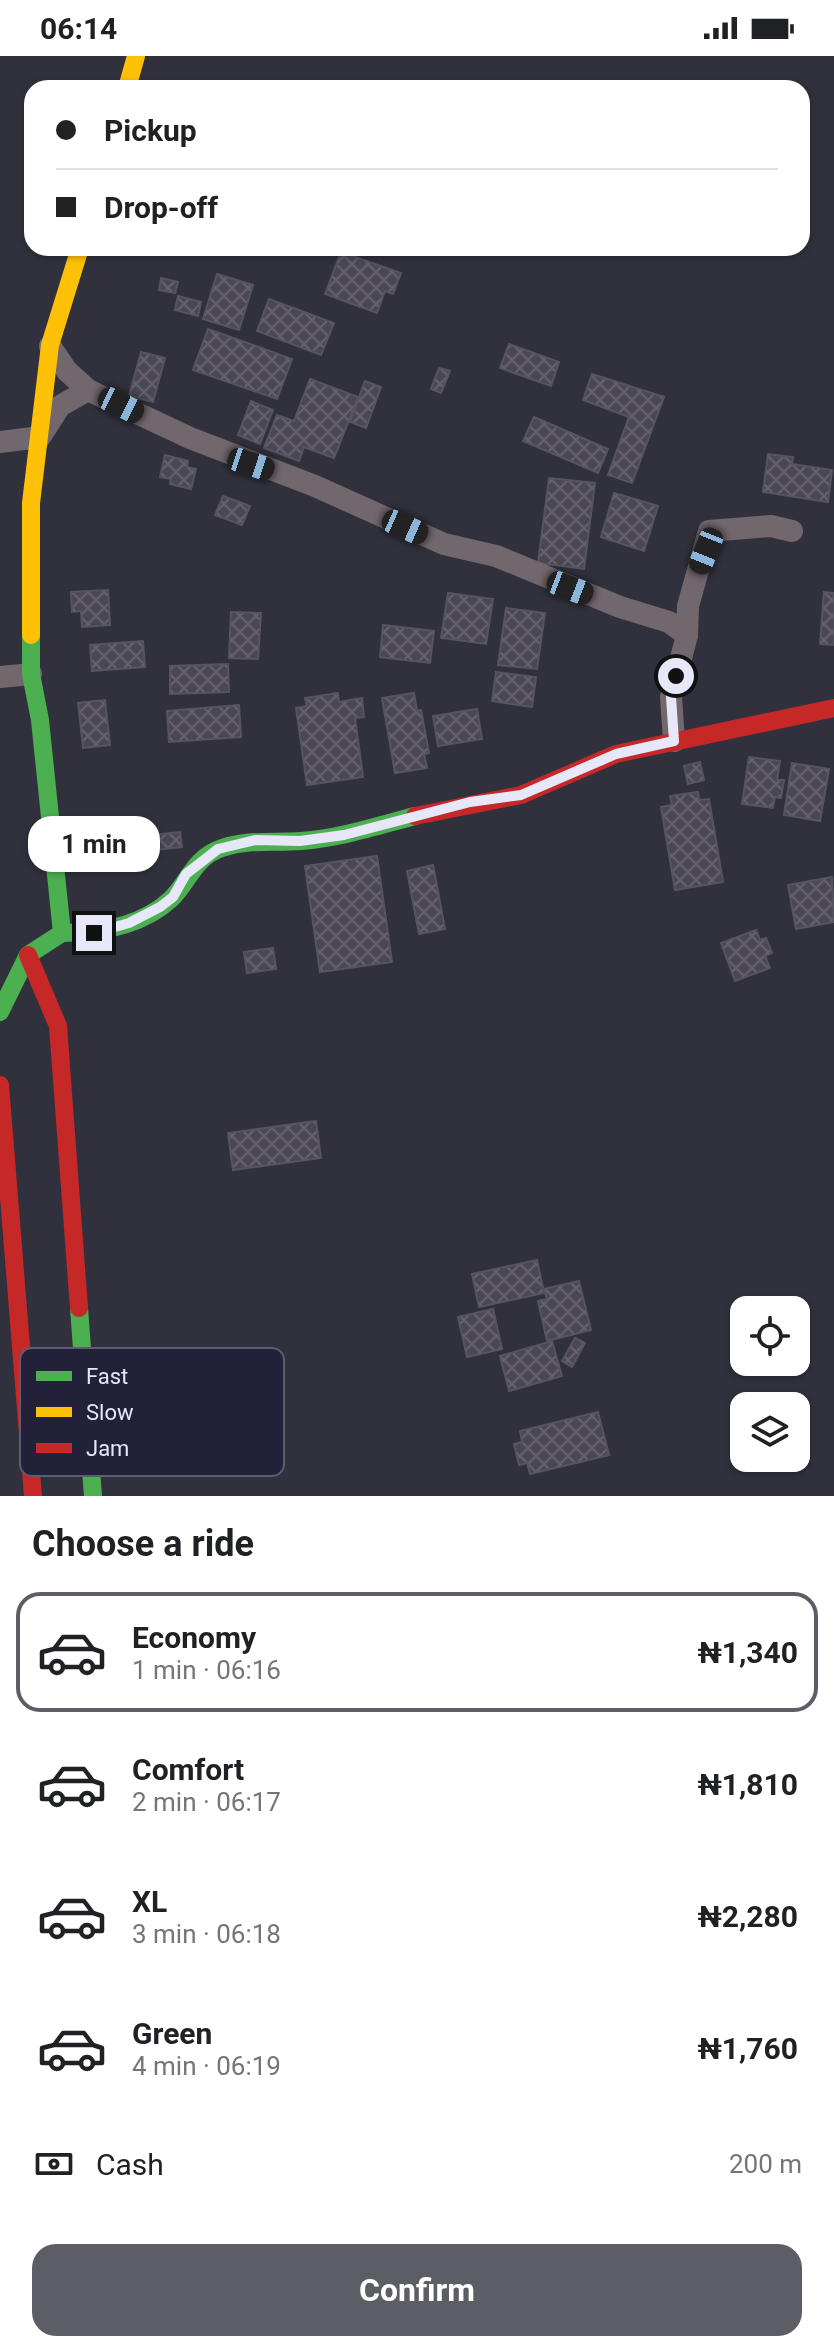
<!DOCTYPE html>
<meta charset="utf-8">
<style>
body{margin:0;font-family:Roboto,sans-serif;background:#f2f2f2;color:#202124;height:100vh;display:flex;flex-direction:column;font-size:30px;white-space:nowrap}
*{box-sizing:border-box;margin:0}
p{font-size:26px;color:#757577}
.icon{flex:none;width:44px;height:44px;fill:none;stroke:currentColor;stroke-width:2;stroke-linecap:round;stroke-linejoin:round}
.map{position:relative;height:1440px;overflow:hidden}
.sheet{display:flex;flex-direction:column;background:#fff;flex:1}
.sheet>*{flex:none}
.hud{position:absolute;left:24px;top:24px;width:786px;height:176px;border-radius:24px;box-shadow:0 2px 6px #0004;display:grid;align-content:center;height:176px;padding:0 32px;background:#fff}
.tools{position:absolute;left:730px;top:1240px;display:grid;gap:16px}
.tools a{display:grid;place-items:center;width:80px;height:80px;border-radius:16px;background:#fff;box-shadow:0 2px 6px #0004;font-size:40px}
.end{position:absolute;width:36px;height:36px;margin:-18px;border:10px solid #e6e7f8;background:#111;box-shadow:0 0 0 4px #111}
.from{border-radius:50%}
.bubble{position:absolute;height:56px;border-radius:24px;background:#fff;box-shadow:0 2px 6px #0004;font-size:26px;font-weight:700;line-height:56px;text-align:center}
.car{position:absolute;width:24px;height:48px;margin:-24px -12px;border-radius:10px;box-shadow:0 0 6px 2px #0007;background:linear-gradient(#222 24%,#8ab4d8 0 40%,#222 0 76%,#8ab4d8 0 86%,#222 0)}
.hud b{display:flex;align-items:center;gap:28px;height:76px;font-size:30px}
.hud b+b{border-top:2px solid #e0e0e0}
.hud i{width:20px;height:20px;background:#202124}
ul{padding:0;list-style:none}
li{display:flex;align-items:center;gap:24px;height:120px;margin:0 16px 12px;padding:0 16px;border:4px solid transparent;border-radius:24px}
li div{flex:1}
li b{display:block;font-size:30px}
li em{font-style:normal;font-weight:700}
li.selected{border-color:#5d5d66}
li>.icon{width:72px;height:72px;stroke-width:1.5}
h2{padding:0 32px;font-size:36px;line-height:96px}
.pay{display:flex;align-items:center;gap:20px;height:88px;padding:0 32px;font-size:30px}
.pay p{margin-inline-start:auto}
.primary-button{display:flex;gap:16px;margin-top:auto;padding:16px 32px}
.primary-button a{flex:1;height:92px;border-radius:24px;background:#5d5d66;color:#fff;font-size:32px;font-weight:700;line-height:92px;text-align:center}
.status{display:flex;justify-content:space-between;align-items:center;height:56px;padding:0 40px;background:#fff;direction:ltr}
.status svg{height:22px;fill:currentColor}
.map>svg:first-child{display:block}
.building{fill:url(#building-cross-hatch);stroke:#56545f;stroke-width:2}
.lines{fill:none;stroke-linecap:round;stroke-linejoin:round}
.street{stroke:#72676c;stroke-width:22}
.fast{stroke:#4caf50;stroke-width:18}
.slow{stroke:#ffc107;stroke-width:18}
.jam{stroke:#c62828;stroke-width:18}
.route{stroke:#e6e7f8;stroke-width:10}
.key{fill:#222139;stroke:#5d5c72;stroke-width:2}
.key-label{font-size:22px;fill:#e6e7f8}
</style>
<div class="status"><b>06:14</b><svg viewBox="0 0 49 12"><path d="M0 12V9h3v3zM5 12V6h3v6zM10 12V3h3v9zM15 12V0h3v12zM26 1h20v11H26zM47 4h2v5h-2z"/></svg></div>
<div class="map">
<svg width="834" height="1440" viewBox="0 0 834 1440">
<defs>
<pattern id="building-cross-hatch" width="8" height="8" patternUnits="userSpaceOnUse" patternTransform="scale(2)"><rect width="8" height="8" fill="#4a4753"/><path d="M0 0l8 8M0 8l8-8" fill="none" stroke="#64626c"/></pattern>
</defs>
<rect width="100%" height="100%" fill="#31313e"/>
<g class="building">
<polygon points="341,196 401,217 393,238 385,235 377,257 325,238"/>
<polygon points="217,218 253,229 239,274 203,263"/>
<polygon points="161,222 178,226 175,237 159,234"/>
<polygon points="178,240 201,246 198,260 175,254"/>
<polygon points="269,243 334,267 321,299 257,275"/>
<polygon points="208,273 292,303 277,343 193,314"/>
<polygon points="509,288 559,306 551,330 500,312"/>
<polygon points="141,296 165,302 153,346 129,340"/>
<polygon points="439,312 450,315 441,337 431,333"/>
<polygon points="592,318 664,341 632,427 608,419 629,361 583,344"/>
<polygon points="310,323 358,341 334,402 304,391 299,405 264,392 277,359 294,365"/>
<polygon points="365,325 381,331 366,372 350,366"/>
<polygon points="251,345 273,354 260,388 238,379"/>
<polygon points="534,361 608,393 598,417 523,385"/>
<polygon points="768,398 793,401 792,408 832,414 828,446 763,436"/>
<polygon points="165,399 188,405 187,411 196,413 191,433 170,428 171,423 160,421"/>
<polygon points="549,422 595,427 584,513 538,507"/>
<polygon points="614,437 658,450 644,495 601,481"/>
<polygon points="223,440 250,450 242,469 215,459"/>
<polygon points="108,534 110,569 82,571 81,555 72,556 71,536"/>
<polygon points="824,536 834,537 834,589 820,588"/>
<polygon points="448,537 493,543 486,588 441,582"/>
<polygon points="506,552 545,557 537,613 498,609"/>
<polygon points="231,556 261,557 258,603 229,602"/>
<polygon points="383,569 434,575 430,607 380,601"/>
<polygon points="143,585 145,611 92,615 90,589"/>
<polygon points="228,608 229,636 170,638 170,610"/>
<polygon points="496,616 536,621 532,651 492,645"/>
<polygon points="338,637 339,646 362,642 364,661 355,662 363,721 307,729 296,652 307,650 305,642"/>
<polygon points="414,637 417,655 421,654 429,697 424,698 427,712 395,717 382,642"/>
<polygon points="105,644 110,689 83,692 78,647"/>
<polygon points="239,649 241,681 169,686 167,655"/>
<polygon points="477,653 482,683 438,690 433,660"/>
<polygon points="749,701 780,705 777,724 784,724 781,742 775,741 773,752 742,748"/>
<polygon points="700,706 704,724 688,728 684,710"/>
<polygon points="792,707 829,713 820,765 784,759"/>
<polygon points="698,736 699,744 709,743 723,826 675,834 661,751 672,749 670,740"/>
<polygon points="180,776 182,791 115,798 114,783"/>
<polygon points="377,800 392,906 320,916 305,810"/>
<polygon points="433,809 445,873 419,878 407,815"/>
<polygon points="832,821 834,866 796,873 788,829"/>
<polygon points="756,874 760,884 766,882 772,897 765,900 770,912 735,925 721,887"/>
<polygon points="273,892 276,913 247,917 244,896"/>
<polygon points="316,1065 321,1102 233,1114 228,1077"/>
<polygon points="537,1204 544,1237 479,1251 472,1218"/>
<polygon points="579,1225 591,1274 547,1285 538,1245 547,1243 544,1233"/>
<polygon points="493,1253 502,1293 467,1301 458,1261"/>
<polygon points="575,1282 585,1287 572,1311 562,1305"/>
<polygon points="552,1285 562,1320 509,1335 500,1300"/>
<polygon points="598,1356 609,1399 530,1418 527,1407 519,1409 514,1388 522,1386 520,1375"/>
</g>
<g class="lines">
<g class="street">
<polyline points="50,290 67,315 88,334 190,382 315,430 444,488 496,500 620,551 669,566 687,579 671,641 674,685"/>
<polyline points="0,386 40,381 60,350 88,334"/>
<polyline points="687,579 688,550 709,475 771,470 792,475"/>
<polyline points="0,621 31,618"/>
</g>
<g class="fast">
<path d="M62,877C99,877 142,870 171,843C188,827 194,801 222,792C249,783 273,787 301,785C340,782 377,770 415,760"/>
<polyline points="0,956 28,899 62,877 40,664 31,618 31,579"/>
<polyline points="79,1252 93,1440"/>
</g>
<g class="slow">
<polyline points="127,32 136,0"/>
<polyline points="31,579 31,447 50,289 80,192"/>
</g>
<g class="jam">
<polyline points="415,760 521,739 616,698 834,652"/>
<polyline points="28,899 58,970 79,1252"/>
<polyline points="0,1029 33,1440"/>
</g>
</g>
<g class="lines">
<polyline class="route" points="94,877 129,867 160,851 173,841 186,818 218,793 255,784 300,785 344,779 470,746 521,739 616,698 674,685 671,641 676,620"/>
</g>
<rect x="20" y="1292" width="264" height="128" rx="12" class="key"/>
<rect x="36" y="1315" width="36" height="10" fill="#4caf50"/>
<rect x="36" y="1351" width="36" height="10" fill="#ffc107"/>
<rect x="36" y="1387" width="36" height="10" fill="#c62828"/>
<g class="key-label">
<text x="86" y="1328">Fast</text>
<text x="86" y="1364">Slow</text>
<text x="86" y="1400">Jam</text>
</g>
</svg>
<div class="tools">
<a><svg class="icon" aria-label="locate" viewBox="0 0 24 24"><circle cx="12" cy="12" r="6"/><path d="M12 2v4M12 18v4M2 12h4M18 12h4"/></svg></a>
<a><svg class="icon" aria-label="layers" viewBox="0 0 24 24"><path d="M12 4l9 5-9 5-9-5zM3 14l9 5 9-5"/></svg></a>
</div>
<i class="end from" style="left:676px;top:620px"></i>
<i class="end" style="left:94px;top:877px"></i>
<div class="bubble" style="left:28px;top:760px;width:132px">1 min</div>
<i class="car" style="left:121px;top:349px;rotate:116deg"></i>
<i class="car" style="left:251px;top:408px;rotate:108deg"></i>
<i class="car" style="left:405px;top:471px;rotate:114deg"></i>
<i class="car" style="left:706px;top:495px;rotate:202deg"></i>
<i class="car" style="left:570px;top:532px;rotate:111deg"></i>
<div class="hud">
<b><i class="from"></i>Pickup</b>
<b><i></i>Drop-off</b>
</div>
</div>
<section class="sheet">
<h2>Choose a ride</h2>
<ul>
<li class="selected"><svg class="icon" aria-label="car" viewBox="0 0 24 24"><path d="M5 17H2v-5l4-1 3-4h7l3 4 3 1v5h-3M9 17h6M6 11h13"/><circle cx="7" cy="17" r="2"/><circle cx="17" cy="17" r="2"/></svg><div><b>Economy</b><p>1 min · 06:16</p></div><em>₦1,340</em></li>
<li><svg class="icon" aria-label="car" viewBox="0 0 24 24"><path d="M5 17H2v-5l4-1 3-4h7l3 4 3 1v5h-3M9 17h6M6 11h13"/><circle cx="7" cy="17" r="2"/><circle cx="17" cy="17" r="2"/></svg><div><b>Comfort</b><p>2 min · 06:17</p></div><em>₦1,810</em></li>
<li><svg class="icon" aria-label="car" viewBox="0 0 24 24"><path d="M5 17H2v-5l4-1 3-4h7l3 4 3 1v5h-3M9 17h6M6 11h13"/><circle cx="7" cy="17" r="2"/><circle cx="17" cy="17" r="2"/></svg><div><b>XL</b><p>3 min · 06:18</p></div><em>₦2,280</em></li>
<li><svg class="icon" aria-label="car" viewBox="0 0 24 24"><path d="M5 17H2v-5l4-1 3-4h7l3 4 3 1v5h-3M9 17h6M6 11h13"/><circle cx="7" cy="17" r="2"/><circle cx="17" cy="17" r="2"/></svg><div><b>Green</b><p>4 min · 06:19</p></div><em>₦1,760</em></li>
</ul>
<div class="pay"><svg class="icon" aria-label="cash" viewBox="0 0 24 24"><path d="M3 7h18v10H3z"/><circle cx="12" cy="12" r="2"/></svg>Cash<p>200 m</p></div>
<div class="primary-button"><a>Confirm</a></div>
</section>
